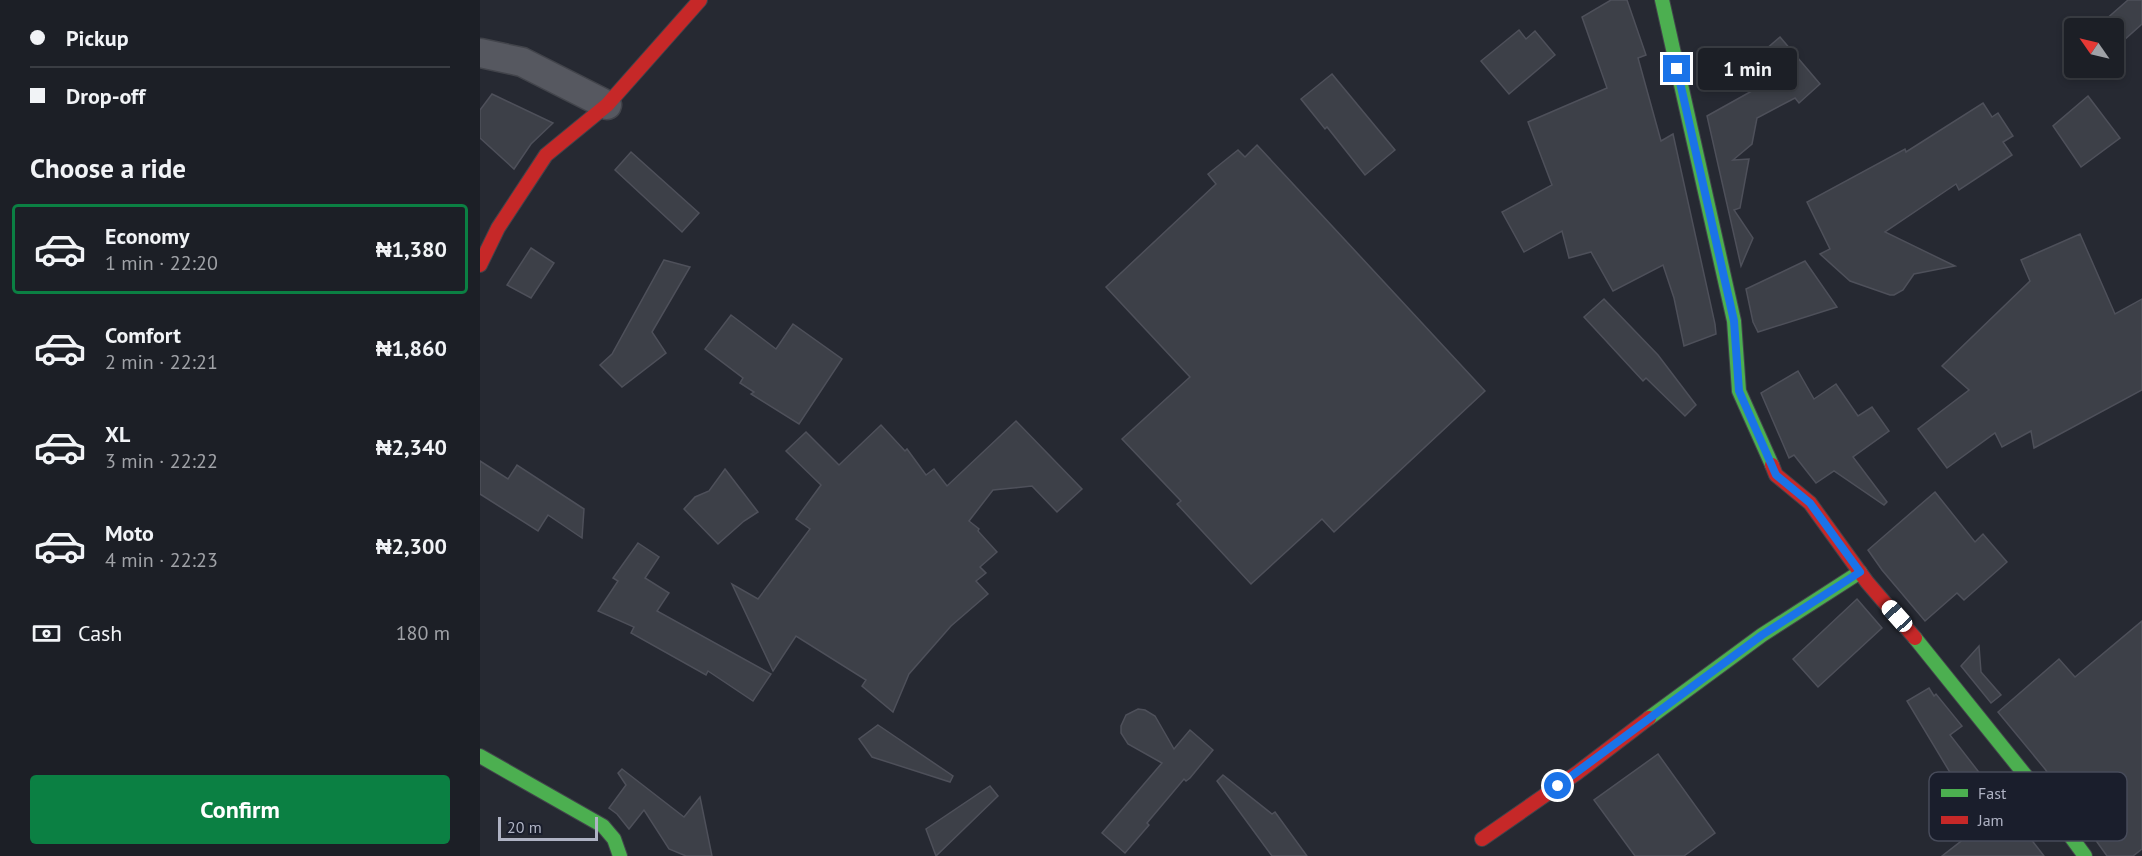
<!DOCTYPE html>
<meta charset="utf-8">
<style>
body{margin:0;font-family:"PT Sans",sans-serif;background:#25272e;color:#f1f3f6;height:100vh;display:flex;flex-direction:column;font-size:22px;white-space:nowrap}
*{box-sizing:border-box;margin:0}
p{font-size:20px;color:#a0a2a7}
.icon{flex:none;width:33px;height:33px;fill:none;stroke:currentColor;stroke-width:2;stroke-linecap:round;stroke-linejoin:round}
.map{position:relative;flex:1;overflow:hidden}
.panel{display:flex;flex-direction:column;background:#1c1f26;width:480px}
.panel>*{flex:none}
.top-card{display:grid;align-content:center;height:132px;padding:0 30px;background:#1c1f26}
.needle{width:39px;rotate:304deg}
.tools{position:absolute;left:1584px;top:18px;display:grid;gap:12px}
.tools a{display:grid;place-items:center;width:60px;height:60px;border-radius:6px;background:#1c1f26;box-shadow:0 3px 9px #0003,0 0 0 2px #3a3d43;font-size:30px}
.scale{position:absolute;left:18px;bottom:15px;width:100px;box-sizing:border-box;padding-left:6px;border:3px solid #afb3c4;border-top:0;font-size:16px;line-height:21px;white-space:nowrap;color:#afb3c4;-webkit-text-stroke:4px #1a1e2c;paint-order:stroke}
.end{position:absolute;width:27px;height:27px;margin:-14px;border:8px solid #1a73e8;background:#fff;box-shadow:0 0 0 3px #fff}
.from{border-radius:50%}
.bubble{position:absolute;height:42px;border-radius:6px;background:#1c1f26;box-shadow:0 3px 9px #0003,0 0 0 2px #3a3d43;font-size:20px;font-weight:800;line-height:42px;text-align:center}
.car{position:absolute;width:18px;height:36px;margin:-18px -9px;border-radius:8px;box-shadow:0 0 4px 2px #0007;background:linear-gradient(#fff 24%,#345 0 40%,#fff 0 76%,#345 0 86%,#fff 0)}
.top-card b{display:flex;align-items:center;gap:21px;height:57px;font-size:22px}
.top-card b+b{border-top:2px solid #3a3d43}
.top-card i{width:15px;height:15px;background:#f1f3f6}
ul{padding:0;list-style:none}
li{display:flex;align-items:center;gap:18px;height:90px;margin:0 12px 9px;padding:0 18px;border:3px solid transparent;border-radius:6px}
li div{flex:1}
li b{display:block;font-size:22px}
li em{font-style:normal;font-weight:800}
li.active{border-color:#0b8043}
li>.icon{width:54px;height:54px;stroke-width:1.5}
h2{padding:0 30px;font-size:27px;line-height:72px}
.pay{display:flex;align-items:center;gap:15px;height:66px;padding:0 30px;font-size:22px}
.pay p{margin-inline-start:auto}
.action{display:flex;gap:12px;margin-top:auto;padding:12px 30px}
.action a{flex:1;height:69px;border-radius:6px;background:#0b8043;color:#fff;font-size:24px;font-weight:800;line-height:69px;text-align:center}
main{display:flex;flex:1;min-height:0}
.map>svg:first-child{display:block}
.building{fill:#3d4048;stroke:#4e505a;stroke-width:1.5}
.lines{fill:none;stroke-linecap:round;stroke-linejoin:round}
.street-casing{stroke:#42444b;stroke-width:31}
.fast-casing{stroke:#42444b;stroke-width:16}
.jam-casing{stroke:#42444b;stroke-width:16}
.street{stroke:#565860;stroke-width:28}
.fast{stroke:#4caf50;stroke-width:14}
.jam{stroke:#c62828;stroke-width:14}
.route{stroke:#1a73e8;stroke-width:8}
.key{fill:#1a1e2c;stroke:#474b5a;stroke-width:1.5}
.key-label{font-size:16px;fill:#afb3c4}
</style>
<main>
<section class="panel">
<div class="top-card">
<b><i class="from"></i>Pickup</b>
<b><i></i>Drop-off</b>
</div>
<h2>Choose a ride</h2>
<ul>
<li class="active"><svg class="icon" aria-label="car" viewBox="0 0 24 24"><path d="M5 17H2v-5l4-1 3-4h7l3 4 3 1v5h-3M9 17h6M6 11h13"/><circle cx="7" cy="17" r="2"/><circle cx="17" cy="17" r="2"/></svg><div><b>Economy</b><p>1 min · 22:20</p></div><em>₦1,380</em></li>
<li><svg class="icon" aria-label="car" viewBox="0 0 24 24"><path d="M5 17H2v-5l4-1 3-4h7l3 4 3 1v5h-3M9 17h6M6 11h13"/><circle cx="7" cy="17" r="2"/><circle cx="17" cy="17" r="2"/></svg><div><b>Comfort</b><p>2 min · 22:21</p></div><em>₦1,860</em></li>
<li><svg class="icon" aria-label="car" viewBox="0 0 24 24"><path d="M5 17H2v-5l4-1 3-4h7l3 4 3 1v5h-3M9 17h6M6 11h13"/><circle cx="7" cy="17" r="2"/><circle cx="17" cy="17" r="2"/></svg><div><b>XL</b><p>3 min · 22:22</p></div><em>₦2,340</em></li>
<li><svg class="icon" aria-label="car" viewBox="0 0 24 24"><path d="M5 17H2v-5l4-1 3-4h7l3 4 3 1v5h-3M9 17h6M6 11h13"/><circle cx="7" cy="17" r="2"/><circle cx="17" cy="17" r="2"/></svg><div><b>Moto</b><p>4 min · 22:23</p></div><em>₦2,300</em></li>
</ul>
<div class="pay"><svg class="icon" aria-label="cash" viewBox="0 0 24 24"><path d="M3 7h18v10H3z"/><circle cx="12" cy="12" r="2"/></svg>Cash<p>180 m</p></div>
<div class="action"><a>Confirm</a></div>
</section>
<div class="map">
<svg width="1662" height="856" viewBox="0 0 1662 856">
<rect width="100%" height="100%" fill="#262932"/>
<g class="building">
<polygon points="1131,0 1147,0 1166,55 1158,58 1181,141 1193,134 1235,324 1236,334 1204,346 1194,298 1183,265 1133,291 1111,252 1089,258 1082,231 1044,252 1022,212 1072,185 1048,122 1127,88 1102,17"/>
<polygon points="1648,0 1662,0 1662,24 1634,49 1634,28 1616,28"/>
<polygon points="1039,30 1046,39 1055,31 1075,55 1029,94 1001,61"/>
<polygon points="1300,37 1340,84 1319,103 1315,98 1277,118 1272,144 1253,160 1269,159 1260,208 1254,210 1273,238 1261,266 1227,116 1297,77 1278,56"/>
<polygon points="852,74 915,150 885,175 847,127 845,129 821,99"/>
<polygon points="12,94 73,123 51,144 34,169 0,138 0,110"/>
<polygon points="1608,96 1640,138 1601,167 1573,126"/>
<polygon points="1503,103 1512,117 1518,113 1533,136 1523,142 1532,155 1479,190 1476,184 1405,232 1475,266 1434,274 1423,290 1414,295 1410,295 1370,281 1340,254 1350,249 1327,202 1425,149 1426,152"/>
<polygon points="777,145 1005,391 854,532 842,519 771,584 697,504 701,501 642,439 710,377 626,287 736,184 728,174 758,150 765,157"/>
<polygon points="151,152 219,213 202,232 135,170"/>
<polygon points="1600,234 1635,314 1662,299 1662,390 1554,448 1551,431 1522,447 1515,433 1467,468 1438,429 1489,390 1462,366 1550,281 1541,260"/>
<polygon points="51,248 74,263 51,298 27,285"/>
<polygon points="184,260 210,267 172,332 186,353 142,387 120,365 132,354"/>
<polygon points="1325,261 1357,307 1278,332 1273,322 1266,289"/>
<polygon points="1124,299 1178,355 1216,405 1205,416 1166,378 1163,381 1104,317"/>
<polygon points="251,315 296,349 313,324 362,359 319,424 271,394 274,392 260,383 263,378 225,349"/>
<polygon points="1318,371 1334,399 1356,384 1378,416 1392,407 1409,431 1373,457 1407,502 1404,505 1354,471 1336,483 1314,455 1309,458 1281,393"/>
<polygon points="536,421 602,489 577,512 552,486 513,490 489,521 499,529 498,531 517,552 500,567 506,573 496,581 508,594 471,626 429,674 413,712 382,686 386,680 316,636 293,671 252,584 278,599 330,529 316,519 341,485 306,451 326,432 359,465 401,425 425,451 427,449 446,475 454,469 467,486"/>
<polygon points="0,461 28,479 37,465 104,509 102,538 68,515 58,531 0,494"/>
<polygon points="245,469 278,512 264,521 238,544 204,509 215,497 229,491"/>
<polygon points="1455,492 1495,542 1503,534 1527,562 1484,600 1477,593 1445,621 1402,570 1388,550"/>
<polygon points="158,543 179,557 165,578 189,593 177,611 291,674 273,701 228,671 226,675 151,633 154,627 118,611 138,581 133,578"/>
<polygon points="1377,599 1402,628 1338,687 1313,659"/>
<polygon points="1662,621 1662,849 1653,856 1627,856 1565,769 1518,712 1579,659 1595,677"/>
<polygon points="1499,646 1501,672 1521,695 1511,703 1481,666"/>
<polygon points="1449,688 1454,696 1456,694 1482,726 1470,735 1564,856 1462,856 1485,838 1470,819 1489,804 1427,701"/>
<polygon points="658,709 665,710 675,716 694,749 710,730 733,750 710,778 706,781 704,779 667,823 669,825 645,853 622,833 682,763 648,744 641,733 641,726 646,715"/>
<polygon points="398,725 473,776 470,782 392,757 379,739"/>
<polygon points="1178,754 1235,833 1204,856 1155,856 1114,800"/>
<polygon points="142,769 204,817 220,797 232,856 206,856 189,849 164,810 149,829 137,814 129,808 146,785 138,773"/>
<polygon points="743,775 792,814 795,812 827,856 792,856 737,781"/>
<polygon points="510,786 518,796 456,856 446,829"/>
</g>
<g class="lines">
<g class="street-casing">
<polyline id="street" points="0,53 42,62 127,105"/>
</g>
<g class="fast-casing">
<g id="fast">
<polyline points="1182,0 1254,321 1259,391 1292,465"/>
<polyline points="1435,638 1550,781 1605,856"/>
<polyline points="1169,718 1282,635 1380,572"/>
<polyline points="0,756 123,826 134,839 140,856"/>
</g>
</g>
<g class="jam-casing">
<g id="jam">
<polyline points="0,265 18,228 66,155 127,105 220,0"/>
<polyline points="1292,465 1296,475 1330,503 1387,582 1435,638"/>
<polyline points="1002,839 1097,773 1169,718"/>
</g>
</g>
<use href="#street" class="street"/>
<use href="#fast" class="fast"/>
<use href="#jam" class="jam"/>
</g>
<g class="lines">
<polyline class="route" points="1078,786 1282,635 1380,572 1330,503 1296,475 1259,391 1254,321 1197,69"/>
</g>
<rect x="1449" y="772" width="198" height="69" rx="9" class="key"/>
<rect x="1461" y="789" width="27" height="8" fill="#4caf50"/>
<rect x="1461" y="816" width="27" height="8" fill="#c62828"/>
<g class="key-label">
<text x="1498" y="799">Fast</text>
<text x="1498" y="826">Jam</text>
</g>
</svg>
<div class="tools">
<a><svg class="needle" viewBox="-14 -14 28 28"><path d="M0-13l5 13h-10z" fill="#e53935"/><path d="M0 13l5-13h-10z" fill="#a0a2a7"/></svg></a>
</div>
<div class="scale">20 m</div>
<i class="end from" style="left:1078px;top:786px"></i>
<i class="end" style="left:1197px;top:69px"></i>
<div class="bubble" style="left:1218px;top:48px;width:99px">1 min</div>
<i class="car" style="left:1417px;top:616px;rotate:318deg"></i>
</div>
</main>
